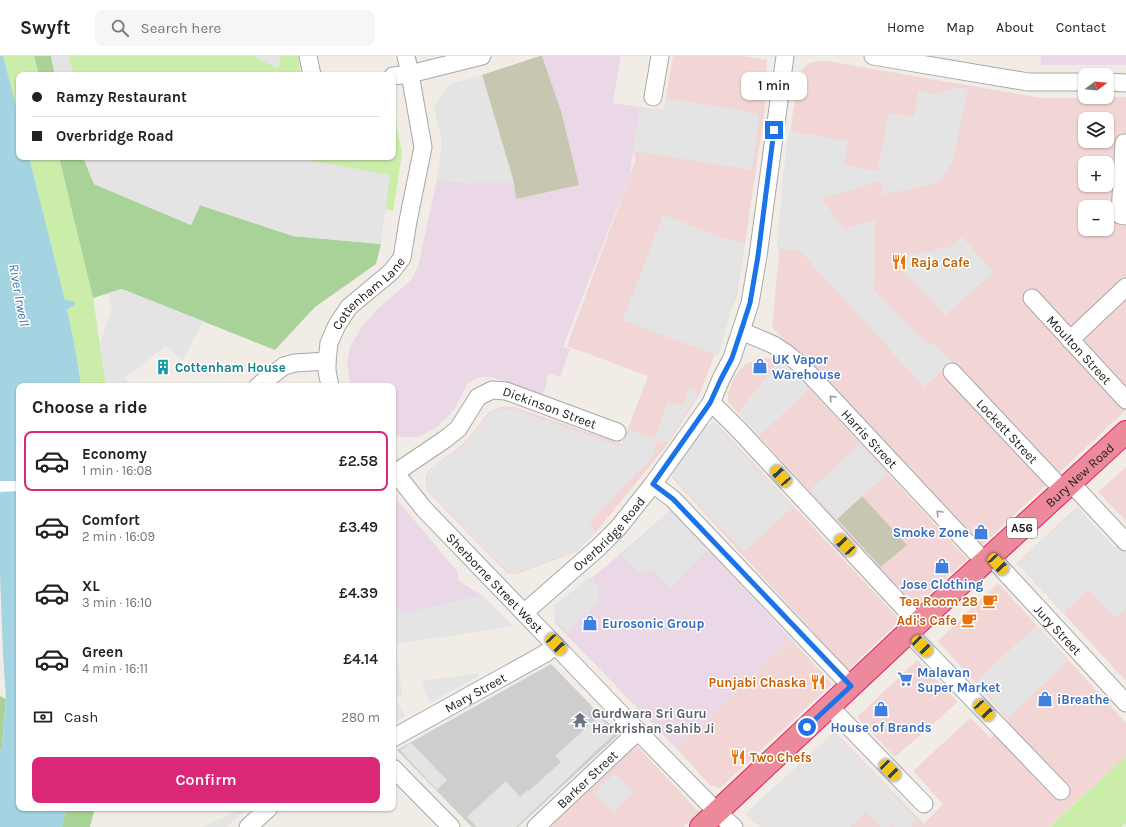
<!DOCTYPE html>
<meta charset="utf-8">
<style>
body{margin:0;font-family:Karla,sans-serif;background:#f6f6f6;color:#222;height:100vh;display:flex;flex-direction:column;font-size:15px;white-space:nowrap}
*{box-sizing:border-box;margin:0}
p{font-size:13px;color:#767676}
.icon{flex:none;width:22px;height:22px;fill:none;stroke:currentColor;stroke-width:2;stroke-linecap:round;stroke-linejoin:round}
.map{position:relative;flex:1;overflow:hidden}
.side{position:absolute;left:16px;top:327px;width:380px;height:428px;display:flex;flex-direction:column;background:#fff;border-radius:8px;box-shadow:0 1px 3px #0004}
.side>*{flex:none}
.banner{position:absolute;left:16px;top:16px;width:380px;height:88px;border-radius:8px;box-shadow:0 1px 3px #0004;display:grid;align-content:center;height:88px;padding:0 16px;background:#fff}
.needle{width:26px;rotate:74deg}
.controls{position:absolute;left:1078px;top:12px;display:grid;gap:8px}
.controls a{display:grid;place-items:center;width:36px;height:36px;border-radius:8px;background:#fff;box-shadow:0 1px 3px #0004;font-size:20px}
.end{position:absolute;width:18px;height:18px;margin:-9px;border:5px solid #1a73e8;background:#fff;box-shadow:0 0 0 2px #fff}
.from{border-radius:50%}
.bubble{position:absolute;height:28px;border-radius:8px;background:#fff;box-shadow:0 1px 3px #0004;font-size:13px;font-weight:600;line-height:28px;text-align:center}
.car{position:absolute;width:12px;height:24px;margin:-12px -6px;border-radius:5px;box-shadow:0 0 3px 1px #0007;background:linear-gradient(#f5c518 24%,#345 0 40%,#f5c518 0 76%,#345 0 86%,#f5c518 0)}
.banner b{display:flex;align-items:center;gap:14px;height:38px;font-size:15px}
.banner b+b{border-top:1px solid #e0e0e0}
.banner i{width:10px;height:10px;background:#222}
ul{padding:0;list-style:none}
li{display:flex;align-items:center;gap:12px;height:60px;margin:0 8px 6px;padding:0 8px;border:2px solid transparent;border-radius:8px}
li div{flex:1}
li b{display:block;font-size:15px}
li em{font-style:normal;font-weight:600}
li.on{border-color:#db2777}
li>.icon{width:36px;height:36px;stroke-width:1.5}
h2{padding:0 16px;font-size:18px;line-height:48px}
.pay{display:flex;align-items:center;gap:10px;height:44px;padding:0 16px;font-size:15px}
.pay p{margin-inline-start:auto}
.button{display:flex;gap:8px;margin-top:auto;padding:8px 16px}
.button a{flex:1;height:46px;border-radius:8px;background:#db2777;color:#fff;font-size:16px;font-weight:600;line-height:46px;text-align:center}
header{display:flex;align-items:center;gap:24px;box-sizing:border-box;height:56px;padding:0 20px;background:#fff;border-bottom:1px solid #e0e0e0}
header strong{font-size:19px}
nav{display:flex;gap:22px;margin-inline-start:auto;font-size:14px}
.search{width:280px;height:36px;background:#f6f6f6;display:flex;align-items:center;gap:10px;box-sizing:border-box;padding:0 14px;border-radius:8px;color:#767676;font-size:15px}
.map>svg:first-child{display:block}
.commercial{fill:#f2d6d5;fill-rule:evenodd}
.industrial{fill:#ead8e7}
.religious{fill:#cecece}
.construction{fill:#c6c6b1}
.grass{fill:#cbedaa}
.forest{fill:#a9d299}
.parking{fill:#e4e4e4}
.water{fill:#a4d3e1}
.pier{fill:#fff}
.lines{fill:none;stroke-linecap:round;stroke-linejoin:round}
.street-casing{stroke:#a7a7a7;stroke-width:19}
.highway-casing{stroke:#e51d61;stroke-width:24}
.street{stroke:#fff;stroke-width:17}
.highway{stroke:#ec8a9c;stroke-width:22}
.oneway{stroke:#9b9b9b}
.route{stroke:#1a73e8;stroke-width:5}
.labels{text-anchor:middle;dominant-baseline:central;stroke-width:3;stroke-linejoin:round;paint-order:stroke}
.shield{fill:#fff;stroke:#636363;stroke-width:1}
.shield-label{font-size:12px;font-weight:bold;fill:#202020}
.food-label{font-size:13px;font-weight:bold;fill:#c56008;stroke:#fff;text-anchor:end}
.street-label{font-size:13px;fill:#202020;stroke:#fff}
.shop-label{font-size:13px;font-weight:bold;fill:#366cbe;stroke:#fff;text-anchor:start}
.culture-label{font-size:13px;font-weight:bold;fill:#0d838f;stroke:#fff;text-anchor:start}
.worship-label{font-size:13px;font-weight:bold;fill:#5b616d;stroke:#fff;text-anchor:start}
.water-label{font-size:14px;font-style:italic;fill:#4379ae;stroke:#fff}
</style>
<header>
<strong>Swyft</strong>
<div class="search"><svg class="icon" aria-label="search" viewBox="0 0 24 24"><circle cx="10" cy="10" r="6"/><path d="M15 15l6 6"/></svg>Search here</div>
<nav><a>Home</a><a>Map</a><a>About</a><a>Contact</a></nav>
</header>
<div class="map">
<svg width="1126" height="771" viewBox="0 0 1126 771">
<rect width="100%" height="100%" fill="#f1ede6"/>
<g class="commercial">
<polygon points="673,0 743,0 767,4 764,61 737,239 700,338 667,389 596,476 576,496 516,518 507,517 429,437 426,430 426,420 429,414 463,388 489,356 501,351 514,351 622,388 648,320 567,290 636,103 633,95 640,51 664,54"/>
<path d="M818,5H827L1041,42L1126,41V354L982,489L772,271L792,61L802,13L809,7ZM1085,63H1107V85H1085ZM1085,107H1107V129H1085ZM1085,151H1107V173H1085Z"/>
<polygon points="767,302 777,304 810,333 967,503 915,551 728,346 728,339 732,326 739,314 746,308 757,303"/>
<polygon points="716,367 900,564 848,614 675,425 672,421"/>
<polygon points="1126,411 1126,465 1098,436"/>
<polygon points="1077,451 1114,492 1118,488 1126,497 1126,625 1017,507"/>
<polygon points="998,527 1126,667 1126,700 1048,771 760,771 745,758 835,676 924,768 943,748 913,715 970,662 991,682 1009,665 938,585"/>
<polygon points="791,583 832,628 720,732 710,729 677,693"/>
<polygon points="917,604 958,646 895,701 857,661"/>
<polygon points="636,689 699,756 683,771 550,771"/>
</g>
<g class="industrial">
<polygon points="542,0 621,0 613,47 640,51 633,95 630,119 563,291 570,293 560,321 549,317 546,326 547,327 542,340 492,321 478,321 467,328 455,352 445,364 434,373 418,381 401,381 393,379 393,330 353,330 350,325 347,307 350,291 363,269 379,252 411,224 418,211 437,123 470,127 514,127 516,143 561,55"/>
<polygon points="1041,0 1126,0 1126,9 1040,9"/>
<polygon points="393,439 457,515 459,525 483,540 393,560"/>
<polygon points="671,454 791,583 677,693 555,567 555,549 598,517"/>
</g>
<polygon class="religious" points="551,608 619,678 518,771 472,771 397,694"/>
<g class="construction">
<polygon points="540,0 542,0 561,55 579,129 516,143 514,127 482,19"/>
<polygon points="862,440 907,489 881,511 837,463"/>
</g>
<g class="grass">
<polygon points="3,0 34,0 39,19 19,19 19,61"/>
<polygon points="68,0 253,0 278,12 281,0 298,0 301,19 74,19 72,14"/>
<polygon points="393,51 402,98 393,155 386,153 389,119 290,101 393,101"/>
<polygon points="29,101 59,101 93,242 106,330 81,330 76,297 67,252 73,245 65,244"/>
<polygon points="1126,700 1126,767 1121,771 1049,771"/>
</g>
<g class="forest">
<polygon points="34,0 51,0 55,19 39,19"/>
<polygon points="59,101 83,101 94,128 191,169 200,149 293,180 381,188 376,208 315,251 275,294 122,233 93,242"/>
<polygon points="0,640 6,643 2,691 0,696"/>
<polygon points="66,752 95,752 90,771 62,771"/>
</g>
<g class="parking">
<polygon points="51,0 68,0 72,14 74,19 55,19"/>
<polygon points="253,0 281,0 278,12"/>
<polygon points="482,19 514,127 470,127 437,123 442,87 434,50 450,28"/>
<polygon points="955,32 968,33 953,105 941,124 928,130 884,138 880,125 822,143 844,173 875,164 875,220 874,234 919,280 940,293 952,306 924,331 800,195 777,192 783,119 789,75 848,85 844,109 878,115 888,57 914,61 918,35 938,38"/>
<polygon points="666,42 757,57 759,63 752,114 633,95 640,51 664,55"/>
<polygon points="83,101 290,101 390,119 381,188 293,180 200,149 191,169 94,128"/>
<polygon points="663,159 726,183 744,187 742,206 736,238 718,300 623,264"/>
<polygon points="962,181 994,216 945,259 904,216 905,199 950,191"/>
<polygon points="121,233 203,265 183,304 165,290 125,322 131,330 106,330 100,287 112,252 108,237"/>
<polygon points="779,305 809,333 759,380 739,358 739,356"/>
<polygon points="688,333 698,337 668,386 655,384 657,385 653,400 590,466 595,476 576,495 515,517 508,516 430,437 427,430 429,414 464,389 490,357 500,353 513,353 622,391 629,373 654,383 668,346 682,350"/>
<polygon points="713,366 793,451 744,496 672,420 674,414 700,376"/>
<polygon points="859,388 887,418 837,463 810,434"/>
<polygon points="1077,452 1114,493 1119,489 1126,497 1126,552 1115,562 1088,533 1064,557 1018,507"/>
<polygon points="671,455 708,494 671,532 651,512 643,520 621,499"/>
<polygon points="589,521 599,531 599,546 587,558 580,560 578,566 567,577 553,559 557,548"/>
<polygon points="483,540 513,570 502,572 396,588 402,639 395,643 405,660 393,666 393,559"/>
<polygon points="1036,570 1068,605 1008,662 976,625"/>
<polygon points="478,617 479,620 430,647 425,637 422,625"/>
<polygon points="599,660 615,677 516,771 477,771 467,761 506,725 520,741 527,734 529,735 561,706 555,700"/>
<polygon points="834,677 918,764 911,771 896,771 892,768 889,771 881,771 866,756 850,771 761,771 746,758"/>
<polygon points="411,687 447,724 437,734 400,694"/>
<polygon points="615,717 634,737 613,757 594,737"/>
<polygon points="244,752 247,752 227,771 202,771"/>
</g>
<polygon class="water" points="0,0 3,0 19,61 19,101 29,101 65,244 74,245 75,249 67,253 76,297 81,330 19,330 19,752 66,752 62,771 0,771 0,696 2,691 6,643 3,598 0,518"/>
<polygon class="pier" points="0,425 19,425 19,435 0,436"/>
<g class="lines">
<g class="street-casing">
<g id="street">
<polyline points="308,0 312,19"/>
<polyline points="873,0 1028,26 1085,26"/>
<polyline points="393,20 410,18 482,0"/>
<polyline points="1107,26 1126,27"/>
<polyline points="653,41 660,0"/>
<polyline points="1126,87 1124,87 1120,159 1126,160"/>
<path id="s1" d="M1032,242L1126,344"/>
<path id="s2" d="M741,275L774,289L786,297L802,310L985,506"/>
<polyline points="1070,284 1126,231"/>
<path id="s3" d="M952,316L1063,434"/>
<polyline points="258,330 284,310 295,307 327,305"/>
<path id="s4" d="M330,330L327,315V305L329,287L337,269L349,251L391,216L402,202L408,165L423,91L410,18L406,0"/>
<polyline points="711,347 718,353 739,374 918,567"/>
<path id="s5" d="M393,414L424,453L555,589L622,659L717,756L734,771"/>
<path id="s6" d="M395,417L444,384L458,373L478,341L492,334L506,335L617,376"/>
<polyline points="1071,427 1126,486"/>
<polyline points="653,428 673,443 851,630"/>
<path id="s7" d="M991,501L1126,647"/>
<path id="s8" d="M525,556L599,491L618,472L653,428L711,347L721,323L732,302L750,247L758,200L785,0"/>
<polyline points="909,577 1061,735"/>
<polyline points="829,650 924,748"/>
<path id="s9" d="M393,682L546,597L555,589"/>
<polyline points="393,712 451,771"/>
<polyline points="248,771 269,752"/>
<path id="s10" d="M536,771L638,675"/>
</g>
</g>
<g class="highway-casing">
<g id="highway">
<path id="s11" d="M701,771L918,567L1126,376"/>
</g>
</g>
<use href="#street" class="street"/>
<use href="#highway" class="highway"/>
</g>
<defs><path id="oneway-chevron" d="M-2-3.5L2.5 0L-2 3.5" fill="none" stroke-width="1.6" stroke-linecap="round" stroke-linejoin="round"/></defs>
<g class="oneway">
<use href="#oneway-chevron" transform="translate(832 342) rotate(-133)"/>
<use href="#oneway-chevron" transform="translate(939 457) rotate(-133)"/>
</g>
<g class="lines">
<polyline class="route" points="774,74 758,200 750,247 741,275 732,302 721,323 710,347 653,428 673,443 851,630 807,671"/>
</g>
<defs>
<g id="restaurant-bare" transform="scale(1.2)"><path d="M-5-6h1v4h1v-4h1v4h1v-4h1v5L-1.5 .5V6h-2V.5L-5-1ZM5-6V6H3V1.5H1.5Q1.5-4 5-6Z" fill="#e8710a" stroke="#fff" stroke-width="2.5" paint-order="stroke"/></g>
<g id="shop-bare" transform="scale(1.2)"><path d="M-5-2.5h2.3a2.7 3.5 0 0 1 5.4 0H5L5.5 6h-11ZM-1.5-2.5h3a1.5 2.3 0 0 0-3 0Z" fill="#3f7fe0" stroke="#fff" stroke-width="2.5" paint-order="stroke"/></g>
<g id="building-bare" transform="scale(1.2)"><path d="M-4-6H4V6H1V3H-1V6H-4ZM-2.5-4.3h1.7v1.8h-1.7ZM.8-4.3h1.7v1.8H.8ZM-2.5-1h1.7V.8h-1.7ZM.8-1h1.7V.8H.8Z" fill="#0f9aa8" stroke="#fff" stroke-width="2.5" paint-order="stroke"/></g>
<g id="cafe-bare" transform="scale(1.2)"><path d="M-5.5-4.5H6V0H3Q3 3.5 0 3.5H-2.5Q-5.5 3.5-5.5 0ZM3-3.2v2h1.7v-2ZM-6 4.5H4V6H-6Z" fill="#e8710a" stroke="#fff" stroke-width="2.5" paint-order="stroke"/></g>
<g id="supermarket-bare" transform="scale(1.2)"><path d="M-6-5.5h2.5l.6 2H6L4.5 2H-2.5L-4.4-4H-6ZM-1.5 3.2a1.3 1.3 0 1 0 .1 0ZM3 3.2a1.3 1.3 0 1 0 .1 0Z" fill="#3f7fe0" stroke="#fff" stroke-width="2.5" paint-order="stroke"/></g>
<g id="temple-bare" transform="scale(1.2)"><path d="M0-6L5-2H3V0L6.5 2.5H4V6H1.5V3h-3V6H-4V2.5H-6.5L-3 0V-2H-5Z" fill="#6b7280" stroke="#fff" stroke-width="2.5" paint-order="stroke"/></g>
</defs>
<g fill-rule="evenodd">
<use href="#restaurant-bare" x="899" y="206"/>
<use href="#shop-bare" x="760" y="310"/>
<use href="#building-bare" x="163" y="311"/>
<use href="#shop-bare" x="981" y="476"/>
<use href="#shop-bare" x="942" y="510"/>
<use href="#cafe-bare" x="990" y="545"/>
<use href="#cafe-bare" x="969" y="564"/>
<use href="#shop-bare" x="590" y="567"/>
<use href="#supermarket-bare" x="905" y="623"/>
<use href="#restaurant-bare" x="818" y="626"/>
<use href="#shop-bare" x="1045" y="643"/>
<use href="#shop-bare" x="881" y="653"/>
<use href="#temple-bare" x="580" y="664"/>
<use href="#restaurant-bare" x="738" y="701"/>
</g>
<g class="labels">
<rect class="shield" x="1007" y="462" width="30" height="20" rx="3"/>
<g class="shield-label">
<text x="1022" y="472">A56</text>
</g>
<g class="food-label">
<text x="911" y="206" text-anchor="start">Raja Cafe</text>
<text x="978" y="545">Tea Room 28</text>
<text x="957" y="564">Adi's Cafe</text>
<text x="806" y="626">Punjabi Chaska</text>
<text x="750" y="701" text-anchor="start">Two Chefs</text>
</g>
<g class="street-label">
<text stroke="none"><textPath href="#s4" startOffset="108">Cottenham Lane</textPath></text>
<text stroke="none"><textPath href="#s1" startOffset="70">Moulton Street</textPath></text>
<text stroke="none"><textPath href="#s6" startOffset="191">Dickinson Street</textPath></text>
<text stroke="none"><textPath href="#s3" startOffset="81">Lockett Street</textPath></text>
<text stroke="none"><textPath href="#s2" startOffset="170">Harris Street</textPath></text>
<text stroke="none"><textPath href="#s11" startOffset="517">Bury New Road</textPath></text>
<text stroke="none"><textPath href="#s8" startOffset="115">Overbridge Road</textPath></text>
<text stroke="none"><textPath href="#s5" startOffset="152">Sherborne Street West</textPath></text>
<text stroke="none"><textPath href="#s7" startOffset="99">Jury Street</textPath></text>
<text stroke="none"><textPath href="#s9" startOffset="94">Mary Street</textPath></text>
<text stroke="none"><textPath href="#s10" startOffset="70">Barker Street</textPath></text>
</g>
<g class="shop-label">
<text x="772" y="303">UK Vapor<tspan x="772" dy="15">Warehouse</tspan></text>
<text x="969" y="476" text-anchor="end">Smoke Zone</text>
<text x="942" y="528" text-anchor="middle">Jose Clothing</text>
<text x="602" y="567">Eurosonic Group</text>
<text x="917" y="616">Malavan<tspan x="917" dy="15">Super Market</tspan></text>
<text x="1057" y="643">iBreathe</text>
<text x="881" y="671" text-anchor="middle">House of Brands</text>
</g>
<g class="culture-label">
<text x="175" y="311">Cottenham House</text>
</g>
<g class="worship-label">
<text x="592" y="657">Gurdwara Sri Guru<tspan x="592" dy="15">Harkrishan Sahib Ji</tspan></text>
</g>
<g class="water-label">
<text transform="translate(19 239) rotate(80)">River Irwell</text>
</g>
</g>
</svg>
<div class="controls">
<a><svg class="needle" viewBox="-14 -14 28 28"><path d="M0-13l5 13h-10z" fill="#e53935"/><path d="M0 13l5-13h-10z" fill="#767676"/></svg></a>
<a><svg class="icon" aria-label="layers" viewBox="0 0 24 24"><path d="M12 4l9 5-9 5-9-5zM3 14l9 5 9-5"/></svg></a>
<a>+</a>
<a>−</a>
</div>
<i class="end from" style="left:807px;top:671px"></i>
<i class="end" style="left:774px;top:74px"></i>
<div class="bubble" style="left:741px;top:16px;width:66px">1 min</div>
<i class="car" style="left:781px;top:420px;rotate:318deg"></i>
<i class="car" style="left:845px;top:489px;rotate:317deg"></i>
<i class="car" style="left:998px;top:508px;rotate:137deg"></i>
<i class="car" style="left:556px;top:588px;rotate:137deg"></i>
<i class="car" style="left:922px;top:590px;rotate:136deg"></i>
<i class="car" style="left:984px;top:654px;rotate:137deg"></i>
<i class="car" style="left:890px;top:714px;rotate:135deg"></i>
<div class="banner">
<b><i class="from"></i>Ramzy Restaurant</b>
<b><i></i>Overbridge Road</b>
</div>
<section class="side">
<h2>Choose a ride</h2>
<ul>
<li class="on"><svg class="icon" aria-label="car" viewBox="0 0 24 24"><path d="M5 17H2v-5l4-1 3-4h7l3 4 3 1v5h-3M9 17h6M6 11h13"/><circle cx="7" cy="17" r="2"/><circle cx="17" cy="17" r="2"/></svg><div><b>Economy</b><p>1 min · 16:08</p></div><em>£2.58</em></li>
<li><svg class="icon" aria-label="car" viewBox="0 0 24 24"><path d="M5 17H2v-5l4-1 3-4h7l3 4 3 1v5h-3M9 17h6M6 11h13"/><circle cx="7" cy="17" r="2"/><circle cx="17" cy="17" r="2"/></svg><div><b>Comfort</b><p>2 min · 16:09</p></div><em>£3.49</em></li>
<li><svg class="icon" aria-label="car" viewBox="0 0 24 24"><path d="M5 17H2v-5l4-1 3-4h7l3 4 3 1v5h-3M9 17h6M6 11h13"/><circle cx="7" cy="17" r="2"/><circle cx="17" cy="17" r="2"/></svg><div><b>XL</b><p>3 min · 16:10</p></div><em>£4.39</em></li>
<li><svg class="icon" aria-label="car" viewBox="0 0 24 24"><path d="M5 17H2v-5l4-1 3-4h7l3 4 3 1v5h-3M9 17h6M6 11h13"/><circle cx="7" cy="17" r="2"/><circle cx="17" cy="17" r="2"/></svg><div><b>Green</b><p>4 min · 16:11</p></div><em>£4.14</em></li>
</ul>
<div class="pay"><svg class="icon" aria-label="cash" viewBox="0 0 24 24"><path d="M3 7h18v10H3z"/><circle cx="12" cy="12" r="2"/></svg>Cash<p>280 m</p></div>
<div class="button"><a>Confirm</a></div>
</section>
</div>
